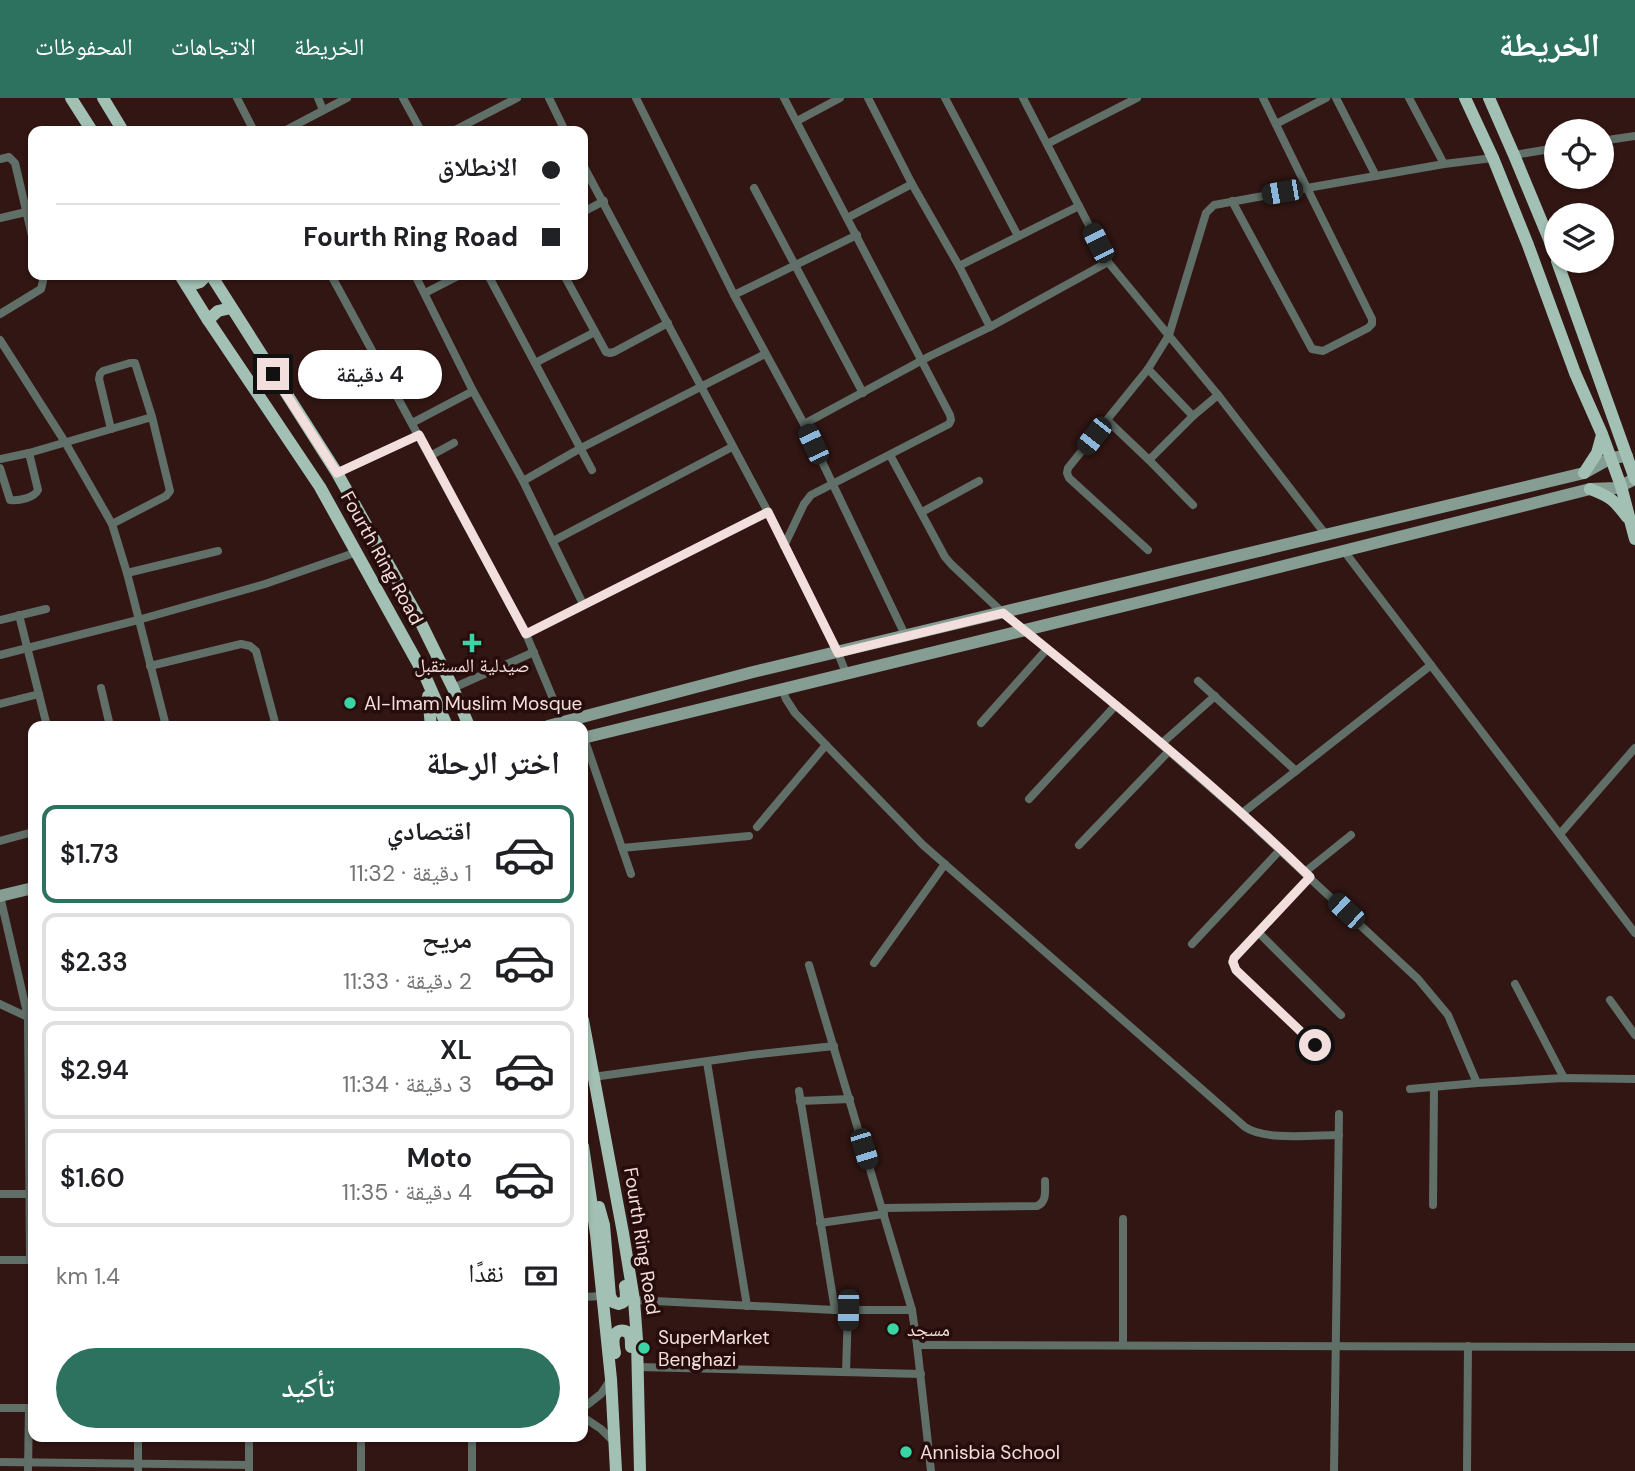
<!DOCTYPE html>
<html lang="ar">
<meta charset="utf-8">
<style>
body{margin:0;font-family:"DM Sans","Noto Naskh Arabic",sans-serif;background:#f6f6f6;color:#202124;direction:rtl;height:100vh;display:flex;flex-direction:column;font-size:26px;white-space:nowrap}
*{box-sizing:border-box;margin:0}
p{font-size:23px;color:#757577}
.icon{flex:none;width:38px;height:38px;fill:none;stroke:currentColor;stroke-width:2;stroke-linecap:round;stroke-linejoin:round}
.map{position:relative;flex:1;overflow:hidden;direction:ltr}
.details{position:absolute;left:28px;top:623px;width:560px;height:721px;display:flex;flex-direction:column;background:#fff;border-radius:14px;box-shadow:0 2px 5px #0004;direction:rtl}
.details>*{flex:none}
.banner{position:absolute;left:28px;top:28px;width:560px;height:154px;border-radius:14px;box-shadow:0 2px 5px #0004;direction:rtl;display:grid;align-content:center;height:154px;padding:0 28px;background:#fff}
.tools{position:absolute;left:1544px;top:21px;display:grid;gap:14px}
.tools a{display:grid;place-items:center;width:70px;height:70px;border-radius:50%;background:#fff;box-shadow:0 2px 5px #0004;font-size:35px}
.end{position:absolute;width:32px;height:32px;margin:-16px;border:9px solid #f2dedc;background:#111;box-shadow:0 0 0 4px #111}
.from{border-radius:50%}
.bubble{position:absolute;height:49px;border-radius:24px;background:#fff;box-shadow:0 2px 5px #0004;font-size:23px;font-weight:600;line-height:49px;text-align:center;direction:rtl}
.car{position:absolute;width:21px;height:42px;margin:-21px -10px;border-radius:9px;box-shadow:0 0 5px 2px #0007;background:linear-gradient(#222 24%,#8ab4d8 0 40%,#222 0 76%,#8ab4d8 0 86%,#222 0)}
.banner b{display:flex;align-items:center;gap:24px;height:66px;font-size:26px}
.banner b+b{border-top:2px solid #e0e0e0}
.banner i{width:18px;height:18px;background:#202124}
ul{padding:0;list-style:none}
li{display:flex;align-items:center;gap:21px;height:98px;margin:0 14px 10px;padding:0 14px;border:4px solid #e0e0e0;border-radius:14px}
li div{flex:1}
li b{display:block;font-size:26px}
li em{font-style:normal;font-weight:600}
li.selected{border-color:#2c725e}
li>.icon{width:63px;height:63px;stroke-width:1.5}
h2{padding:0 28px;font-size:32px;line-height:84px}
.pay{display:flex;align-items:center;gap:18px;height:77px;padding:0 28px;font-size:26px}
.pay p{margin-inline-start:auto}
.cta{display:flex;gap:14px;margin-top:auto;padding:14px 28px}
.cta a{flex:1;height:80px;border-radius:42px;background:#2c725e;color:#fff;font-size:28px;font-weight:600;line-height:80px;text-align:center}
header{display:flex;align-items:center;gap:42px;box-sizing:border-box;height:98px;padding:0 35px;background:#2c725e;color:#fff}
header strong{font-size:33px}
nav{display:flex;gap:38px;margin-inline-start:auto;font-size:24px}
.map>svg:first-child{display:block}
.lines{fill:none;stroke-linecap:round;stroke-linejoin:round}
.minor{stroke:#606f68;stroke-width:8}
.secondary{stroke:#859d93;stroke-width:12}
.primary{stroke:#a2c1b4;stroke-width:12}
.route{stroke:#f2dedc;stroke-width:9}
.poi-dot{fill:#3ad4a5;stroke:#260c0b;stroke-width:2.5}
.labels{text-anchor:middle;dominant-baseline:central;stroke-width:7;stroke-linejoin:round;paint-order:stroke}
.street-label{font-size:19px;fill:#f2dedc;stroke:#260c0b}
.poi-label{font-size:19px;fill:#f2dedc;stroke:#260c0b;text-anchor:start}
</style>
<header>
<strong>الخريطة</strong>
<nav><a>الخريطة</a><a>الاتجاهات</a><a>المحفوظات</a></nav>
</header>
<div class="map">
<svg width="1635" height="1373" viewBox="0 0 1635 1373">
<rect width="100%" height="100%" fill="#311613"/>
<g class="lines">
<g class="minor">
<polyline points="237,0 254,33"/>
<polyline points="318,0 323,12"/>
<polyline points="403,0 421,33"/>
<polyline points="549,0 565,33"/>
<polyline points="636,0 734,197 804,326 906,539"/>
<polyline points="868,0 912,86 959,168 990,229"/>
<polyline points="945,0 1018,138"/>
<polyline points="1023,0 1108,164 1218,297 1326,437"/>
<polyline points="1263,0 1307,90 1444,66 1493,60"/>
<polyline points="1336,0 1376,78"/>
<polyline points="1409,0 1444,66"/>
<polyline points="797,23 840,0"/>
<polyline points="1276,26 1326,0"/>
<polyline points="284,33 347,0"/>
<polyline points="453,33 517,0"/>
<polyline points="1601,43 1635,38"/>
<polyline points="1047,46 1137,0"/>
<polyline points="1514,57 1556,50"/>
<polyline points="0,61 9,59 15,65 33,142"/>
<polyline points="583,67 768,414 838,555 846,575"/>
<polyline points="754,90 863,295"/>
<polyline points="583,114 604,103"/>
<polyline points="0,120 26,114"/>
<polyline points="847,120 912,86"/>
<polyline points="959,168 1079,108"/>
<polyline points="331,177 526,536 554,603"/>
<polyline points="415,177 473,293 523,383 583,506"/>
<polyline points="488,177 592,372"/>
<polyline points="564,177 606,254 610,255 614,254 668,225"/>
<polyline points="425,195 460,177"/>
<polyline points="734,197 857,137"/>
<polyline points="0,216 41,191 43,183 42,177"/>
<polyline points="0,242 65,344 112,426 127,475 166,628"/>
<polyline points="535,265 595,234"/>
<polyline points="1148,271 1193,318"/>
<polyline points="1107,322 1149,362 1193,407"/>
<polyline points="412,325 473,293"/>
<polyline points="804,326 930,258 990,229 1108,164"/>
<polyline points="111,331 99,281 100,276 103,273 130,265 135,265 152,319 170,393 166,398 112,426"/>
<polyline points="890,357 945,459 951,466 1003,515 1116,607 1241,716 1418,881 1448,917 1477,985"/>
<polyline points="430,358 454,345"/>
<polyline points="0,361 29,355 152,319"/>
<polyline points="1149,362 1193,318 1218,297"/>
<path d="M0,370L10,402C19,403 34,400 38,392L29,355"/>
<polyline points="337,375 419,337"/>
<polyline points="523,383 581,350 765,256"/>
<polyline points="922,414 979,383"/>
<polyline points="553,443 732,349"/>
<polyline points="784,448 804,406 811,397 949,326 951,322 950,317 784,0"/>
<polyline points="1148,452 1069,380 1067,375 1068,370 1148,271 1169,237 1206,115 1214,107 1307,90 1372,221 1372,226 1368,230 1323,253 1312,251 1232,103"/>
<polyline points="1344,453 1635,835"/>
<polyline points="127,475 218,453"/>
<polyline points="19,517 47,628"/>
<polyline points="0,522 46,511"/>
<polyline points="526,536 768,414"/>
<polyline points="0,557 138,522 265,486 357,454"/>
<polyline points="150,568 241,546 250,548 256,553 276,628"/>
<polyline points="1198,583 1296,673"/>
<polyline points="101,590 110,628"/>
<polyline points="453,590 534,554"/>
<path d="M782,591L786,601L795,615L923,747L1245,1029C1265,1043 1314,1037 1339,1037"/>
<polyline points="0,606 39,596"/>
<polyline points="981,625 1047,551"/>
<polyline points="584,640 631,776"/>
<polyline points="1161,646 1215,598"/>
<polyline points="1029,701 1116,607"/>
<polyline points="1241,716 1431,567"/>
<polyline points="757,729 826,647"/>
<polyline points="1560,736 1635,650"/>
<polyline points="0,743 33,734"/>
<polyline points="1079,747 1169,653"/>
<polyline points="622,750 749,738"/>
<polyline points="1305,774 1351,737"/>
<polyline points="1310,779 1234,860 1232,864 1236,872 1315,947"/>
<polyline points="0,798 28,919 30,1162"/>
<polyline points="1258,834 1341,917"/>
<polyline points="1192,846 1280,752"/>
<polyline points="874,865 945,766"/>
<polyline points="809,867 912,1212 917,1247 931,1373"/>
<polyline points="1515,886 1564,980"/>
<polyline points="1610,902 1635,937"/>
<polyline points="0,906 32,921"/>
<polyline points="707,964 747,1208"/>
<polyline points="593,979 751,957 834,948"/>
<polyline points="1410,991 1477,985 1564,980 1635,981"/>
<polyline points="799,993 835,1212"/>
<polyline points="800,1003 850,1001"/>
<polyline points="0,1096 32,1096"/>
<polyline points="1433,1107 1434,989"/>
<path d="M882,1110L1037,1108C1047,1104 1045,1093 1045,1083"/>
<polyline points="820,1125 884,1116"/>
<polyline points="0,1162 32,1162"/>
<polyline points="583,1199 602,1198"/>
<polyline points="634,1202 835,1212 912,1212"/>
<polyline points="1123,1246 1123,1121"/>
<polyline points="917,1247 1635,1249"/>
<polyline points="638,1269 921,1276"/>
<polyline points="846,1274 848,1212"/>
<polyline points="0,1310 33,1310"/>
<polyline points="583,1310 601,1296 611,1281"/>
<polyline points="583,1319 601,1331 615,1345"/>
<polyline points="0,1364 249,1367"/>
<polyline points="28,1373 29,1310"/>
<polyline points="138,1373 138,1339"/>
<polyline points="249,1373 249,1339"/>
<polyline points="361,1373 361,1339"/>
<polyline points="472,1373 472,1339"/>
<polyline points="1334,1373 1339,1016"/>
<polyline points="1467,1373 1468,1248"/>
</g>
<g class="secondary">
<polyline points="548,628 753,574 1584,375 1611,360 1627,358"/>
<polyline points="583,640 1152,501 1590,391 1616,390 1635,381"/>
<polyline points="0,798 33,790"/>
</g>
<g class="primary">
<polyline points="71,0 92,33"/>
<polyline points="103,0 123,33"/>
<polyline points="1465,0 1493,60 1528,147 1575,275 1602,336 1621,388 1635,441"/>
<polyline points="1489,0 1514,57 1556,158"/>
<polyline points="1557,163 1635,381"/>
<polyline points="180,177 208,222 320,389 426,580 447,628"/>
<polyline points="211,177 337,375 418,519 453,590 469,628"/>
<polyline points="187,188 200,184 207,177"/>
<polyline points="208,222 218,213 231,210"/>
<polyline points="1584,375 1597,355 1602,337"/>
<path d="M1590,391C1611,399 1614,402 1627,419"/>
<polyline points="428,598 431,628"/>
<polyline points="583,922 623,1135 634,1202 637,1242 640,1373"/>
<polyline points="583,1048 596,1136 611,1281 616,1373"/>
<path d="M599,1109L604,1127L610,1198L613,1204L619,1206C628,1204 626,1196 625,1188"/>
<path d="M615,1255C614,1250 612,1242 615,1237C618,1231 626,1231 630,1237C631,1240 631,1246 631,1249"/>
</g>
</g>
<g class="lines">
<path class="route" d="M273,276L337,375L419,337L526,536L768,414L838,555L1003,515C1108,600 1213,685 1310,779L1234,860L1233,864L1236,872L1315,947"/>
</g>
<g class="poi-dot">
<path d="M468.5 534.5h7v7h7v7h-7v7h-7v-7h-7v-7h7z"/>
<circle cx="350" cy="605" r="7"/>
<circle cx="893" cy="1231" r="7"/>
<circle cx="644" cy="1250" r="7"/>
<circle cx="906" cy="1354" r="7"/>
</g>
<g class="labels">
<g class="street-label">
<text transform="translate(382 460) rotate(61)">Fourth Ring Road</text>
<text transform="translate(642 1143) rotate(81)">Fourth Ring Road</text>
</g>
<g class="poi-label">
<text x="472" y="567" text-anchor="middle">صيدلية المستقبل</text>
<text x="364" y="605">Al-Imam Muslim Mosque</text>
<text x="907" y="1231">مسجد</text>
<text x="658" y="1239">SuperMarket<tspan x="658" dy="22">Benghazi</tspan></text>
<text x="920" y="1354">Annisbia School</text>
</g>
</g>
</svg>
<div class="tools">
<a><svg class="icon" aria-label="locate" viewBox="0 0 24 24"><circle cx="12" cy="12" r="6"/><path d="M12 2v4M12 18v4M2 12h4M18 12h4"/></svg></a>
<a><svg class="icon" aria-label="layers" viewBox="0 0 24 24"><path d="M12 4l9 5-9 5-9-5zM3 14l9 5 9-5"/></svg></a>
</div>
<i class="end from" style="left:1315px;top:947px"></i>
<i class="end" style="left:273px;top:276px"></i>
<div class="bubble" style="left:298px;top:252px;width:144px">4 دقيقة</div>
<i class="car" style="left:1282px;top:94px;rotate:260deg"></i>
<i class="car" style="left:1098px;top:145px;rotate:333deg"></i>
<i class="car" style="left:1094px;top:338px;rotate:218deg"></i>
<i class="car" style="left:813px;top:346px;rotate:335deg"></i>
<i class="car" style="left:1346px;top:813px;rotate:313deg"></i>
<i class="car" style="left:864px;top:1051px;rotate:163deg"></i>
<i class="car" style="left:848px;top:1212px;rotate:181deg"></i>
<div class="banner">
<b><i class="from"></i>الانطلاق</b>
<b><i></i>Fourth Ring Road</b>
</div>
<section class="details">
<h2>اختر الرحلة</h2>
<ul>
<li class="selected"><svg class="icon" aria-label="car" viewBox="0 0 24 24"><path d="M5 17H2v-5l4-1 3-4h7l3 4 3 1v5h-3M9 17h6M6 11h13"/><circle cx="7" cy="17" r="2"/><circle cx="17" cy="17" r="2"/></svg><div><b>اقتصادي</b><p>1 دقيقة · 11:32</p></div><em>$1.73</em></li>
<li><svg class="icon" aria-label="car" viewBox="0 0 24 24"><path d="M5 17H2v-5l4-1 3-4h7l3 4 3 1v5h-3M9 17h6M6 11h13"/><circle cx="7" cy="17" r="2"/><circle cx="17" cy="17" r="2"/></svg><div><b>مريح</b><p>2 دقيقة · 11:33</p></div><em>$2.33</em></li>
<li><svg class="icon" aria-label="car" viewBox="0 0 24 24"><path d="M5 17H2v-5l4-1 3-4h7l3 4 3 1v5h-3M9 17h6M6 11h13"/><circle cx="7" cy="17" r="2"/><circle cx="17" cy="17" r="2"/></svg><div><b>XL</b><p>3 دقيقة · 11:34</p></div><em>$2.94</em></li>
<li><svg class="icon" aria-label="car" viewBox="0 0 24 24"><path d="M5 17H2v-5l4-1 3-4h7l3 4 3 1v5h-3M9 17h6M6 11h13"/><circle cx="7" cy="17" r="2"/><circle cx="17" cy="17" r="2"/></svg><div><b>Moto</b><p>4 دقيقة · 11:35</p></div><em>$1.60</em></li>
</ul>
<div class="pay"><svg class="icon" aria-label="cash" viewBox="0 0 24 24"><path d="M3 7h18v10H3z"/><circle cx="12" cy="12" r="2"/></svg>نقدًا<p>1.4 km</p></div>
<div class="cta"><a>تأكيد</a></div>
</section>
</div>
